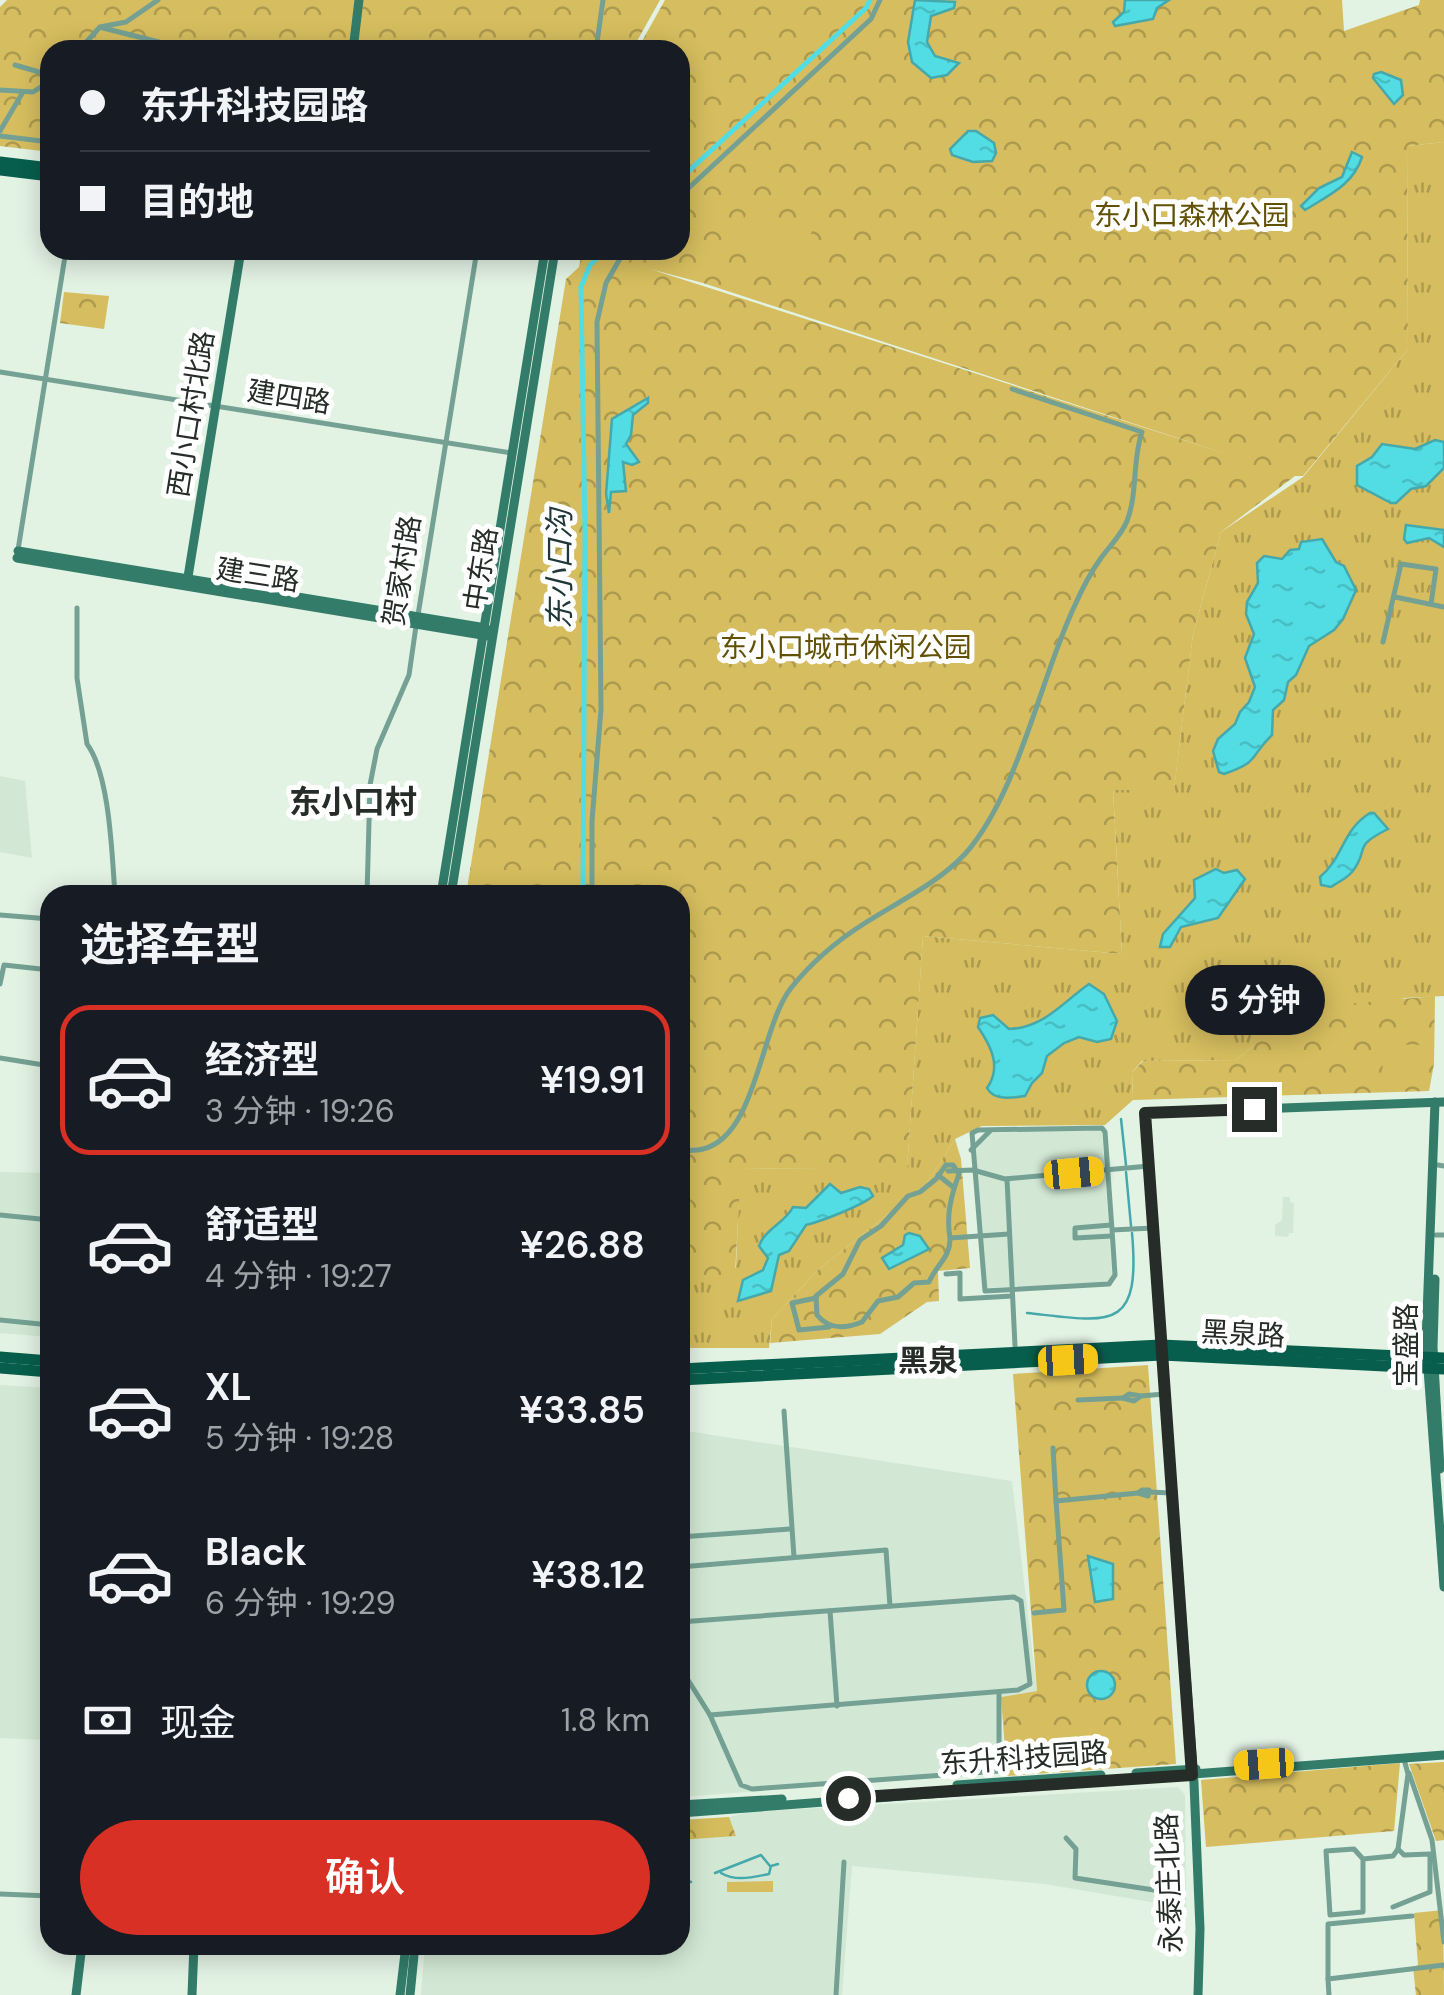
<!DOCTYPE html>
<html lang="zh">
<meta charset="utf-8">
<style>
body{margin:0;font-family:"DM Sans","Noto Sans SC",sans-serif;background:#20242c;color:#f1f3f6;height:100vh;display:flex;flex-direction:column;font-size:38px;white-space:nowrap}
*{box-sizing:border-box;margin:0}
p{font-size:32px;color:#9ea1a6}
.icon{flex:none;width:55px;height:55px;fill:none;stroke:currentColor;stroke-width:2;stroke-linecap:round;stroke-linejoin:round}
.map{position:relative;flex:1;overflow:hidden}
.sheet{position:absolute;left:40px;top:885px;width:650px;height:1070px;display:flex;flex-direction:column;background:#171b24;border-radius:30px;box-shadow:0 5px 25px #0003}
.sheet>*{flex:none}
.top-card{position:absolute;left:40px;top:40px;width:650px;height:220px;border-radius:30px;box-shadow:0 5px 25px #0003;display:grid;align-content:center;height:220px;padding:0 40px;background:#171b24}
.end{position:absolute;width:45px;height:45px;margin:-22px;border:12px solid #262c27;background:#fff;box-shadow:0 0 0 5px #fff}
.from{border-radius:50%}
.bubble{position:absolute;height:70px;border-radius:35px;background:#171b24;box-shadow:0 5px 25px #0003;font-size:32px;font-weight:600;line-height:70px;text-align:center}
.car{position:absolute;width:30px;height:60px;margin:-30px -15px;border-radius:12px;box-shadow:0 0 8px 2px #0007;background:linear-gradient(#f5c518 24%,#345 0 40%,#f5c518 0 76%,#345 0 86%,#f5c518 0)}
.top-card b{display:flex;align-items:center;gap:35px;height:95px;font-size:38px}
.top-card b+b{border-top:2px solid #363941}
.top-card i{width:25px;height:25px;background:#f1f3f6}
ul{padding:0;list-style:none}
li{display:flex;align-items:center;gap:30px;height:150px;margin:0 20px 15px;padding:0 20px;border:5px solid transparent;border-radius:30px}
li div{flex:1}
li b{display:block;font-size:38px}
li em{font-style:normal;font-weight:600}
li.selected{border-color:#d93025}
li>.icon{width:90px;height:90px;stroke-width:1.5}
h2{padding:0 40px;font-size:45px;line-height:120px}
.pay{display:flex;align-items:center;gap:25px;height:110px;padding:0 40px;font-size:38px}
.pay p{margin-inline-start:auto}
.action{display:flex;gap:20px;margin-top:auto;padding:20px 40px}
.action a{flex:1;height:115px;border-radius:60px;background:#d93025;color:#fff;font-size:40px;font-weight:600;line-height:115px;text-align:center}
.map>svg:first-child{display:block}
.built{fill:#d2e8d4}
.grass{fill:url(#grass-tufts)}
.forest{fill:url(#forest-crowns)}
.park{fill:url(#park-crowns);fill-rule:evenodd}
.pitch{fill:#d6bd5f}
.water{fill:url(#water-ripples);stroke:#45a8ab;stroke-width:2.5}
.lines{fill:none;stroke-linecap:round;stroke-linejoin:round}
.stream{stroke:#45a8ab;stroke-width:2.5}
.canal{stroke:#52dde4;stroke-width:5}
.street{stroke:#74a193;stroke-width:5}
.secondary{stroke:#327c69;stroke-width:9}
.primary{stroke:#075e4c;stroke-width:11}
.route{stroke:#262c27;stroke-width:12}
.labels{text-anchor:middle;dominant-baseline:central;stroke-width:10;stroke-linejoin:round;paint-order:stroke}
.park-label{font-size:28px;fill:#625104;stroke:#fff}
.street-label{font-size:28px;fill:#262c27;stroke:#fff}
.water-label{font-size:30px;font-style:italic;fill:#203839;stroke:#fff}
.neighbourhood-label{font-size:30px;font-weight:bold;fill:#262c27;stroke:#fff}
.quarter-label{font-size:32px;font-weight:bold;fill:#262c27;stroke:#fff}
</style>
<div class="map">
<svg width="1444" height="1995" viewBox="0 0 1444 1995">
<defs>
<pattern id="grass-tufts" width="24" height="20" patternUnits="userSpaceOnUse" patternTransform="scale(2.5)"><rect width="24" height="20" fill="#d6bd5f"/><path d="M3 7l-1-3M5 7V3M7 7l1-3M15 17l-1-3M17 17v-4M19 17l1-3" fill="none" stroke="#ad9a4e"/></pattern>
<pattern id="forest-crowns" width="20" height="18" patternUnits="userSpaceOnUse" patternTransform="scale(2.5)"><rect width="20" height="18" fill="#d4bb5c"/><path d="M2 6a3 3 0 1 1 6 0M12 15a3 3 0 1 1 6 0" fill="none" stroke="#ac984c"/></pattern>
<pattern id="park-crowns" width="20" height="18" patternUnits="userSpaceOnUse" patternTransform="scale(2.5)"><rect width="20" height="18" fill="#d6bd5f"/><path d="M2 6a3 3 0 1 1 6 0M12 15a3 3 0 1 1 6 0" fill="none" stroke="#ad9a4e"/></pattern>
<pattern id="water-ripples" width="26" height="14" patternUnits="userSpaceOnUse" patternTransform="scale(2.5)"><rect width="26" height="14" fill="#52dde4"/><path d="M2 4q2-2 4 0t4 0M15 11q2-2 4 0t4 0" fill="none" stroke="#47bec4"/></pattern>
</defs>
<rect width="100%" height="100%" fill="#e2f2e3"/>
<g class="built">
<polygon points="0,776 25,781 32,858 0,852"/>
<polygon points="1097,1128 1102,1132 1112,1275 1108,1282 985,1288 975,1149 991,1133"/>
<polygon points="0,1172 50,1173 50,1337 0,1333"/>
<polygon points="1283,1197 1290,1197 1290,1202 1294,1203 1293,1233 1289,1233 1288,1237 1275,1236 1275,1225 1282,1220"/>
<polygon points="0,1385 50,1388 50,1693 47,1740 0,1738"/>
<polygon points="680,1430 1012,1481 1037,1691 1001,1697 1004,1773 680,1797"/>
<polygon points="1178,1787 1185,1795 1186,1908 1045,1884 852,1866 842,1995 421,1995 425,1945 680,1945 680,1840 736,1836 729,1817 748,1812"/>
</g>
<polygon class="grass" points="1444,142 1444,996 1405,998 1255,1045 1236,1060 1142,1061 1132,1072 1133,1100 1105,1125 982,1126 955,1139 927,1183 818,1270 772,1319 769,1348 680,1348 680,1280 722,1280 736,1267 740,1168 907,1169 923,936 1122,954 1113,789 1174,789 1193,634 1221,532 1303,477 1408,349 1407,146"/>
<polygon class="forest" points="729,1817 736,1836 680,1840 680,1820"/>
<g class="park">
<polygon points="7,0 660,0 632,50 50,50 50,152 0,146 0,7"/>
<path d="M665,0H1342L1344,31L1419,5L1420,0H1444V142L1407,146L1408,349L1303,476H1295L1221,532L1193,634L1174,790H1113L1122,954L923,936L907,1170L741,1168L735,1274L722,1280H680V895H466L566,279L579,267L582,250L614,258L605,250H680V50H637ZM650,269L703,283L1233,456Z"/>
<polygon points="64,292 109,296 104,329 60,323"/>
<polygon points="1435,996 1434,1064 1429,1091 1133,1100 1132,1072 1143,1061 1236,1060 1255,1045 1269,1011"/>
<polygon points="955,1139 961,1159 970,1268 938,1271 939,1301 927,1302 880,1334 770,1343 772,1319 818,1270 927,1183"/>
<polygon points="1148,1365 1176,1764 1007,1776 1001,1697 1037,1691 1013,1374"/>
<polygon points="1444,1762 1444,1840 1436,1841 1409,1764"/>
<polygon points="1400,1763 1394,1831 1206,1847 1201,1780"/>
<polygon points="1443,1910 1444,1995 1416,1995 1413,1967 1418,1965 1414,1913"/>
</g>
<g class="pitch">
<polygon points="747,211 812,230 799,272 734,252"/>
<polygon points="704,783 723,790 707,832 688,825"/>
<polygon points="1383,1044 1425,1045 1424,1058 1421,1059 1424,1086 1405,1085 1404,1089 1382,1089"/>
<polygon points="773,1881 773,1892 727,1892 727,1882"/>
</g>
<g class="water">
<polygon points="915,0 955,2 954,8 931,16 927,42 935,56 959,63 947,75 931,78 912,62 908,42"/>
<polygon points="1125,0 1169,0 1157,8 1153,19 1115,26 1113,22 1124,12"/>
<polygon points="1381,72 1401,80 1403,95 1394,104 1373,78 1374,74"/>
<polygon points="968,131 976,131 994,143 996,153 992,161 973,162 952,155 950,149"/>
<path d="M1352,152L1362,157C1353,185 1329,195 1305,210L1301,206L1319,188L1342,177Z"/>
<polygon points="648,398 648,403 633,415 631,435 626,444 639,462 632,465 623,462 626,491 611,492 609,513 606,494 612,419"/>
<polygon points="1435,440 1444,442 1444,468 1426,486 1411,489 1396,503 1391,503 1357,485 1357,466 1372,457 1382,444 1415,449"/>
<polygon points="1406,525 1444,530 1444,547 1429,538 1407,543 1404,539"/>
<path d="M1322,539L1336,562L1344,566L1356,590L1343,619L1334,630L1309,646L1296,675L1288,682L1284,700L1273,710L1272,735C1249,757 1260,762 1224,774L1219,772L1213,751L1218,739L1235,724L1240,712L1249,702L1255,687L1245,658L1254,634L1246,614L1247,602L1258,583L1257,563L1264,556L1282,559L1290,550L1299,549L1301,542Z"/>
<path d="M1370,813H1374L1388,829C1350,848 1371,848 1352,872C1346,879 1338,882 1331,887L1321,885L1320,877C1344,857 1342,830 1370,813Z"/>
<polygon points="1216,869 1224,873 1237,870 1245,879 1218,918 1181,927 1170,947 1160,947 1163,934 1195,898 1194,880"/>
<path d="M1089,984L1104,994L1117,1021L1111,1039L1097,1042L1079,1037L1064,1043L1047,1056L1042,1073L1032,1083L1025,1096C1012,1098 994,1101 987,1088C1002,1067 991,1046 978,1027L980,1018L993,1015L1009,1029C1044,1028 1063,1002 1089,984Z"/>
<path d="M830,1184L841,1193L860,1187L869,1189L873,1196C861,1206 822,1221 806,1225L789,1251L779,1255L771,1291L738,1301L743,1280L763,1270L768,1258L759,1246C765,1229 785,1223 793,1207L806,1208Z"/>
<polygon points="909,1233 920,1236 929,1249 889,1269 882,1258 903,1245 905,1235"/>
<polygon points="1088,1556 1113,1564 1113,1599 1095,1602"/>
<circle cx="1101" cy="1685" r="14"/>
</g>
<g class="lines">
<g class="stream">
<polyline points="1121,1119 1126,1165"/>
<polyline points="1126,1172 1131,1226"/>
<path d="M1027,1313C1110,1322 1141,1333 1132,1233"/>
<polyline points="685,1869 685,1880 691,1882"/>
<polyline points="715,1873 761,1855 770,1866"/>
<path d="M721,1873C736,1882 753,1877 769,1874L771,1866L778,1864"/>
</g>
<g class="canal">
<polyline points="680,179 866,8 870,0"/>
<polyline points="583,895 585,532 581,287 590,265 605,250"/>
</g>
<g class="street">
<polyline points="103,28 159,42 170,50"/>
<polyline points="79,50 100,27 126,22 158,0"/>
<polyline points="108,50 108,48"/>
<polyline points="596,50 603,0"/>
<polyline points="15,65 39,72 50,81"/>
<polyline points="0,90 33,92 50,81"/>
<polyline points="0,131 23,92"/>
<polyline points="0,136 50,142"/>
<polyline points="680,196 871,19 880,0"/>
<polyline points="0,372 511,453"/>
<polyline points="18,550 66,250"/>
<polyline points="1395,597 1444,607"/>
<path d="M77,608V678L87,744C110,775 112,856 115,895"/>
<polyline points="418,615 477,250"/>
<polyline points="1383,642 1401,564 1436,569 1431,604"/>
<polyline points="367,895 370,785 377,749 409,675 416,626"/>
<polyline points="592,895 592,821 601,709 597,322 606,283 625,250"/>
<polyline points="0,915 50,919"/>
<polyline points="0,984 4,965 50,970"/>
<polyline points="0,1058 50,1066"/>
<polyline points="971,1150 990,1131"/>
<path d="M680,1151C687,1150 696,1151 703,1149C757,1136 760,1027 791,988C811,963 838,940 865,923C899,901 937,884 965,854C1019,793 1040,678 1075,605C1082,589 1091,572 1101,558C1109,547 1122,534 1127,521C1138,492 1132,461 1142,432L1012,389"/>
<polyline points="1438,1165 1444,1166"/>
<polyline points="948,1171 973,1170 1005,1179 1149,1166"/>
<polyline points="938,1175 953,1187"/>
<polyline points="1007,1179 1015,1346"/>
<polyline points="0,1215 50,1220"/>
<polyline points="1111,1225 1075,1228 1075,1238 1112,1236"/>
<polyline points="1112,1230 1115,1275 1109,1284 985,1291 972,1133 978,1130 1102,1128 1105,1132 1112,1230 1153,1228"/>
<polyline points="1436,1235 1444,1235"/>
<path d="M950,1238C951,1257 936,1265 929,1282L914,1283L898,1297L878,1301L862,1322C845,1329 829,1330 817,1315L816,1296L843,1274L860,1240L881,1226L908,1196L920,1192L936,1179L946,1165H953L959,1174C951,1196 946,1215 950,1238L1009,1234"/>
<polyline points="946,1274 960,1273 960,1299 1012,1296"/>
<polyline points="816,1298 792,1303 799,1330 829,1327"/>
<polyline points="0,1320 50,1325"/>
<polyline points="1141,1396 1134,1401 1123,1398 1129,1394 1141,1396 1164,1394"/>
<polyline points="1078,1400 1123,1398"/>
<polyline points="784,1411 794,1557"/>
<polyline points="1053,1448 1056,1501 1138,1493"/>
<polygon points="1142,1490 1149,1490 1148,1496 1138,1493"/>
<polyline points="1149,1492 1171,1493"/>
<polyline points="680,1537 790,1529"/>
<polyline points="680,1567 886,1550 890,1606"/>
<polyline points="830,1611 837,1706"/>
<polyline points="1034,1613 1064,1610 1056,1501"/>
<polyline points="680,1622 1014,1597 1021,1601 1030,1684 1018,1690 710,1715 683,1672 680,1628"/>
<polyline points="710,1715 741,1785 752,1789 999,1771 999,1692"/>
<polyline points="1409,1773 1432,1840 1444,1942"/>
<polyline points="1066,1838 1076,1849 1075,1878 1167,1892 1180,1880 1162,1855 1153,1832"/>
<polyline points="1363,1859 1354,1849 1326,1851 1330,1915 1363,1912 1363,1859 1393,1856 1398,1849"/>
<polyline points="0,1894 50,1896"/>
<polyline points="1393,1907 1430,1892 1430,1854 1404,1855 1398,1849 1408,1774 1404,1759"/>
<polyline points="1328,1979 1328,1924 1412,1916"/>
<polyline points="836,1995 844,1862"/>
<polyline points="1329,1995 1328,1979 1444,1965"/>
</g>
<g class="secondary">
<polyline points="353,50 359,0"/>
<polyline points="18,551 486,628"/>
<polyline points="17,558 488,636"/>
<polyline points="187,583 241,250"/>
<polyline points="441,895 545,250"/>
<polyline points="451,895 555,250"/>
<polyline points="1435,1102 1426,1342 1444,1587"/>
<polyline points="1435,1279 1433,1347 1440,1469"/>
<polyline points="1136,1773 1196,1769"/>
<polyline points="957,1785 1101,1775"/>
<polyline points="680,1805 782,1799"/>
<polyline points="680,1813 1444,1755"/>
<polyline points="76,1995 82,1945"/>
<polyline points="192,1995 194,1945"/>
<polyline points="400,1995 406,1945"/>
<polyline points="410,1995 415,1945"/>
<polyline points="1198,1995 1200,1929 1194,1783 1145,1113 1444,1102"/>
</g>
<g class="primary">
<polyline points="0,162 50,168"/>
<polyline points="0,170 50,176"/>
<polyline points="0,1357 50,1361"/>
<polyline points="0,1368 50,1372"/>
<polyline points="680,1369 1161,1345 1444,1358"/>
<polyline points="680,1380 1162,1355 1444,1369"/>
</g>
</g>
<g class="lines">
<polyline class="route" points="848,1798 1192,1775 1145,1113 1254,1109"/>
</g>
<g class="labels">
<g class="park-label">
<text x="1192" y="215">东小口森林公园</text>
<text x="846" y="647">东小口城市休闲公园</text>
</g>
<g class="street-label">
<text transform="translate(289 397) rotate(9)">建四路</text>
<text transform="translate(191 414) rotate(-81)">西小口村北路</text>
<text transform="translate(481 569) rotate(-81)">中东路</text>
<text transform="translate(402 571) rotate(-81)">贺家村路</text>
<text transform="translate(258 575) rotate(9)">建三路</text>
<text transform="translate(1243 1334) rotate(3)">黑泉路</text>
<text transform="translate(1406 1345) rotate(-90)">宝盛路</text>
<text transform="translate(1024 1758) rotate(-4)">东升科技园路</text>
<text transform="translate(1169 1883) rotate(-92)">永泰庄北路</text>
</g>
<g class="water-label">
<text transform="translate(559 569) rotate(-90)">东小口沟</text>
</g>
<g class="neighbourhood-label">
<text x="928" y="1360">黑泉</text>
</g>
<g class="quarter-label">
<text x="353" y="802">东小口村</text>
</g>
</g>
</svg>
<i class="end from" style="left:848px;top:1798px"></i>
<i class="end" style="left:1254px;top:1109px"></i>
<div class="bubble" style="left:1185px;top:965px;width:140px">5 分钟</div>
<i class="car" style="left:1074px;top:1173px;rotate:85deg"></i>
<i class="car" style="left:1068px;top:1360px;rotate:87deg"></i>
<i class="car" style="left:1264px;top:1764px;rotate:266deg"></i>
<div class="top-card">
<b><i class="from"></i>东升科技园路</b>
<b><i></i>目的地</b>
</div>
<section class="sheet">
<h2>选择车型</h2>
<ul>
<li class="selected"><svg class="icon" aria-label="car" viewBox="0 0 24 24"><path d="M5 17H2v-5l4-1 3-4h7l3 4 3 1v5h-3M9 17h6M6 11h13"/><circle cx="7" cy="17" r="2"/><circle cx="17" cy="17" r="2"/></svg><div><b>经济型</b><p>3 分钟 · 19:26</p></div><em>¥19.91</em></li>
<li><svg class="icon" aria-label="car" viewBox="0 0 24 24"><path d="M5 17H2v-5l4-1 3-4h7l3 4 3 1v5h-3M9 17h6M6 11h13"/><circle cx="7" cy="17" r="2"/><circle cx="17" cy="17" r="2"/></svg><div><b>舒适型</b><p>4 分钟 · 19:27</p></div><em>¥26.88</em></li>
<li><svg class="icon" aria-label="car" viewBox="0 0 24 24"><path d="M5 17H2v-5l4-1 3-4h7l3 4 3 1v5h-3M9 17h6M6 11h13"/><circle cx="7" cy="17" r="2"/><circle cx="17" cy="17" r="2"/></svg><div><b>XL</b><p>5 分钟 · 19:28</p></div><em>¥33.85</em></li>
<li><svg class="icon" aria-label="car" viewBox="0 0 24 24"><path d="M5 17H2v-5l4-1 3-4h7l3 4 3 1v5h-3M9 17h6M6 11h13"/><circle cx="7" cy="17" r="2"/><circle cx="17" cy="17" r="2"/></svg><div><b>Black</b><p>6 分钟 · 19:29</p></div><em>¥38.12</em></li>
</ul>
<div class="pay"><svg class="icon" aria-label="cash" viewBox="0 0 24 24"><path d="M3 7h18v10H3z"/><circle cx="12" cy="12" r="2"/></svg>现金<p>1.8 km</p></div>
<div class="action"><a>确认</a></div>
</section>
</div>
